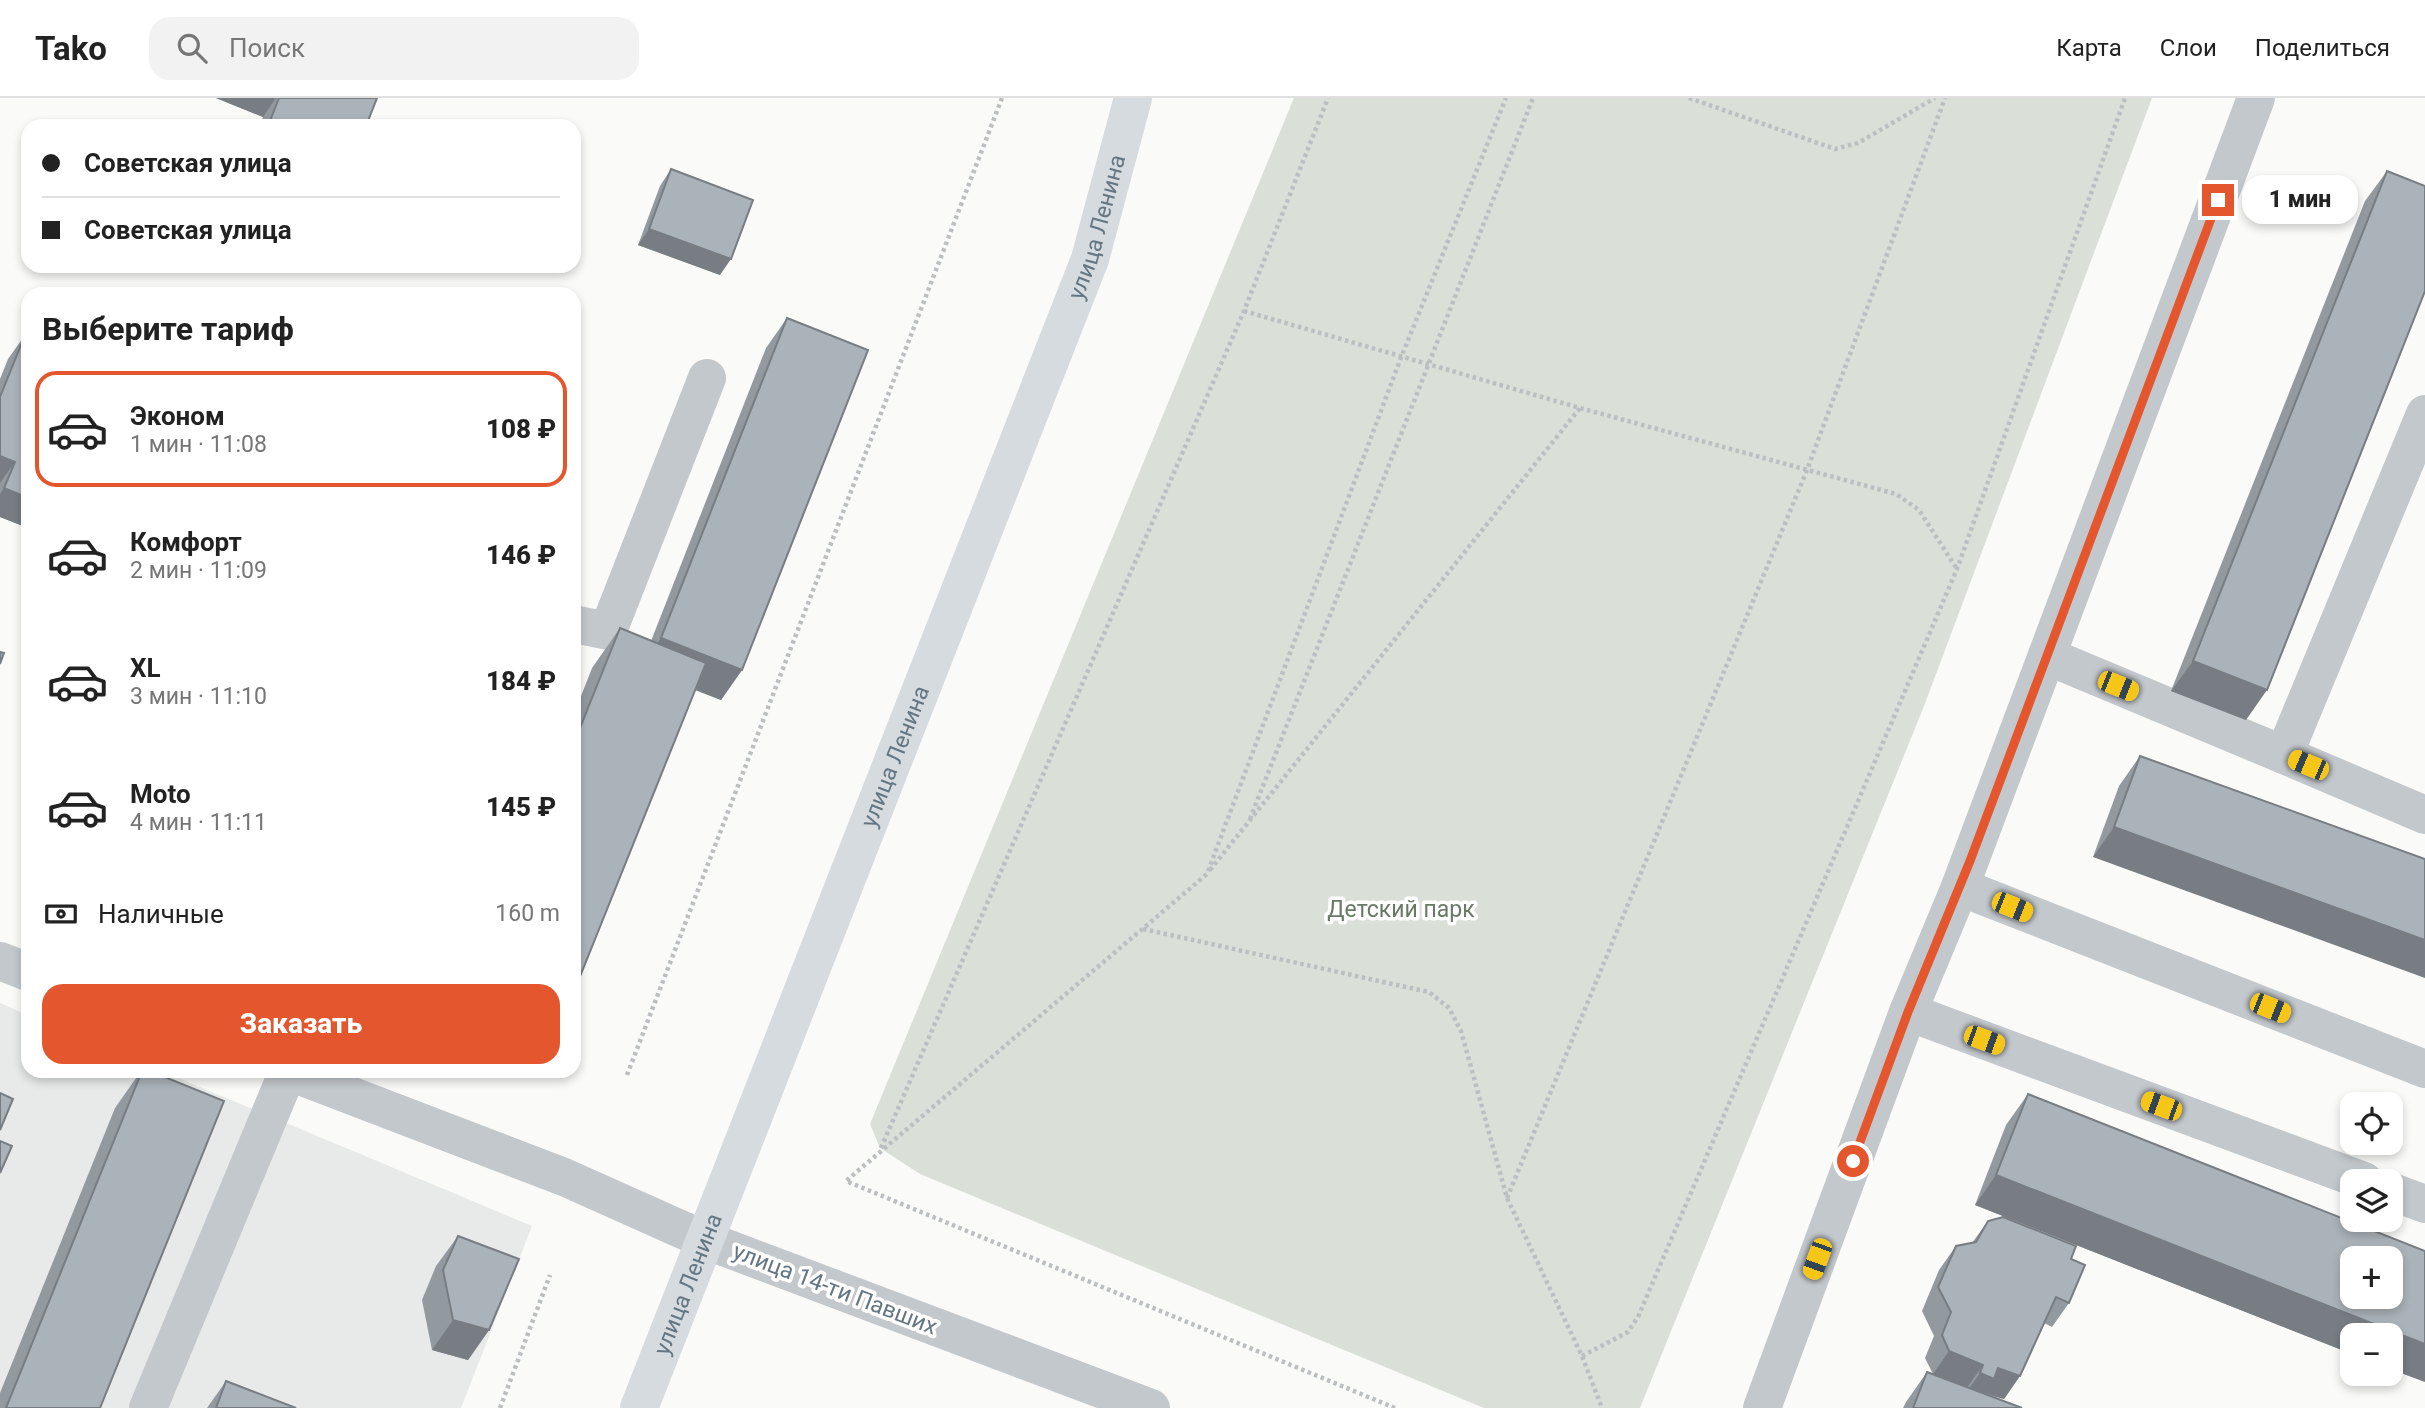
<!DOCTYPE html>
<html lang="ru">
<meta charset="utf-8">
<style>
body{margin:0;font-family:Roboto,sans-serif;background:#f2f2f2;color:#222;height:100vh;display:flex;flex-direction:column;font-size:26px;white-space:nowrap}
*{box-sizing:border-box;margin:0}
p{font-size:23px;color:#767676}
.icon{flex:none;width:38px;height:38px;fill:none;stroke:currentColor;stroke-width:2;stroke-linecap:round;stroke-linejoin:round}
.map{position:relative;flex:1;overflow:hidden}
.sheet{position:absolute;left:21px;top:189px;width:560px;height:791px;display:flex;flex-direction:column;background:#fff;border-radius:21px;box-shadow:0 4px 10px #0003}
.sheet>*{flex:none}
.hud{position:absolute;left:21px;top:21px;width:560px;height:154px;border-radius:21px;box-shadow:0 4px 10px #0003;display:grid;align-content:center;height:154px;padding:0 21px;background:#fff}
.tools{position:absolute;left:2340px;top:994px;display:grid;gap:14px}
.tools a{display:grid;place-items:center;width:63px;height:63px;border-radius:14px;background:#fff;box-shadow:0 4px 10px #0003;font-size:35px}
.end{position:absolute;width:32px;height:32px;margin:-16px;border:9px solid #e4572e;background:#fff;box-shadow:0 0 0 4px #fff}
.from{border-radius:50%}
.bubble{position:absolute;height:49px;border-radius:21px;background:#fff;box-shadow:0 4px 10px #0003;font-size:23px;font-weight:800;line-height:49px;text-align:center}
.car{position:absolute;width:21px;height:42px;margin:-21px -10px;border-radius:9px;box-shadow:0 0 5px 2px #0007;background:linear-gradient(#f5c518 24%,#345 0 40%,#f5c518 0 76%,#345 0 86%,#f5c518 0)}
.hud b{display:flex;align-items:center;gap:24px;height:66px;font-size:26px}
.hud b+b{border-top:2px solid #e0e0e0}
.hud i{width:18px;height:18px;background:#222}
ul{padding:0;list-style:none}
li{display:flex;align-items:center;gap:21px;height:116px;margin:0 14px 10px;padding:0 7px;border:4px solid transparent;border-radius:21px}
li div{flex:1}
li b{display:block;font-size:26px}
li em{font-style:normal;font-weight:800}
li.active{border-color:#e4572e}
li>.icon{width:63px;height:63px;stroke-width:1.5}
h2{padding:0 21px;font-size:32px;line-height:84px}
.pay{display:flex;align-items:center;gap:18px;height:77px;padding:0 21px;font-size:26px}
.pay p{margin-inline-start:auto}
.button{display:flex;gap:14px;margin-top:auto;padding:14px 21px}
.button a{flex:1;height:80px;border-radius:21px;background:#e4572e;color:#fff;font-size:28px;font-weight:800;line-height:80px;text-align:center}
header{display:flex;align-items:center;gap:42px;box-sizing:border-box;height:98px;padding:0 35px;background:#fff;border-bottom:2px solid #e0e0e0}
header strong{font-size:33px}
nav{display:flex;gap:38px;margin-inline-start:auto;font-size:24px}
.search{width:490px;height:63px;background:#f2f2f2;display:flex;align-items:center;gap:18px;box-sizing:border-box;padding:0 24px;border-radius:21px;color:#767676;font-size:26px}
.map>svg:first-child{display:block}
.built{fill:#e8e9e9}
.green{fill:#dadfd7}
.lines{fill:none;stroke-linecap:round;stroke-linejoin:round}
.path{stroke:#bbbfc2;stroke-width:4.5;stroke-dasharray:3.5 3.5;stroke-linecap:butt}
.minor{stroke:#c3c8cc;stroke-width:38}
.major{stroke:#d6dbdf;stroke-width:38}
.wall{fill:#929a9f}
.shaded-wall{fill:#777d82}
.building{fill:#aab3b9;stroke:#777d82;stroke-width:2;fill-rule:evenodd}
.route{stroke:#e4572e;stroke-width:9}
.labels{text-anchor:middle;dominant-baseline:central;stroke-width:7;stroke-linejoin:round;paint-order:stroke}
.street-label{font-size:23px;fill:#657683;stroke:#fff}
.park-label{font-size:23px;fill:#687a64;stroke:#fff}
</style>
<header>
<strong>Tako</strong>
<div class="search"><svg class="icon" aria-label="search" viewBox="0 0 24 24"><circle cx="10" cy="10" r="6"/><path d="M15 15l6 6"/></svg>Поиск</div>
<nav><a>Карта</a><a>Слои</a><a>Поделиться</a></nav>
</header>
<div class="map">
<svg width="2425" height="1310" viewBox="0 0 2425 1310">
<rect width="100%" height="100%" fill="#fafaf8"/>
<polygon class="built" points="0,905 28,917 28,973 162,973 532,1128 461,1310 0,1310"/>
<polygon class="green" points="1294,0 2152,0 1924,608 1640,1310 1484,1310 920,1076 880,1050 870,1026"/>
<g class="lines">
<g class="path">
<polyline points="1689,0 1835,51 1858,45 1935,0"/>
<polyline points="1244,213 1580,310 1896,396 1919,412 1957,471"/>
<polyline points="1250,721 1533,0"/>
<polyline points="1210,772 1580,310"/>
<polyline points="1143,831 1429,894 1449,910 1461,933 1507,1100 1582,1258 1602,1310"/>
<polyline points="627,977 1002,0"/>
<polyline points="881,1050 1244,213 1328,0"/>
<polyline points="1507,1100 1807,372 1945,0"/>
<polyline points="1582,1258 1628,1234 1638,1219 1957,471 2125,0"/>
<polyline points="500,1310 550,1177"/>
<polyline points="1395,1310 846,1083 1207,776 1402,257 1506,0"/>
</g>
<g class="minor">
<polyline points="574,526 608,533 707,280"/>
<polyline points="2047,558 2284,657 2425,316"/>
<polyline points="2284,657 2425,717"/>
<polyline points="1960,789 2425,971"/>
<polyline points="0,863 28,874"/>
<polyline points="1908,914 2364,1083"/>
<polyline points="287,973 564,1079 705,1142 1151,1310"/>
<polyline points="2390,1093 2425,1106"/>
<polyline points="148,1310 288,973"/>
<polyline points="1762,1310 1908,914 1960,789 2256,0"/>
</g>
<path class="major" id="s1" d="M639,1310L1090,161L1133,0"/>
</g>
<g class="wall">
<polygon points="216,0 377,0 366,28 259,28 263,19"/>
<polygon points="671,71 720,177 638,147 660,88"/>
<polygon points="2387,73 2246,622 2171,593 2365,103"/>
<polygon points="787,220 742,572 721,602 695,592 574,887 574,616 592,570 620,530 651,543 766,250"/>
<polygon points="25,237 28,238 28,430 0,419 0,281 8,261"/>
<polygon points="2140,658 2425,761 2093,759 2119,688"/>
<polygon points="141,973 150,973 100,1310 0,1310 0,1295 115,1010"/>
<polygon points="2028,996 2352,1237 2352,1256 1975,1107 2006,1027"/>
<polygon points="1988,1123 2071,1161 2069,1205 2052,1229 2044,1225 2020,1278 2004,1301 1984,1296 2022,1310 1903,1310 1906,1304 1927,1274 1933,1276 1925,1260 1934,1238 1922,1213 1939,1172 1956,1148 1972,1145"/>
<polygon points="458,1138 489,1232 468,1262 432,1252 422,1202 436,1168"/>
<polygon points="226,1283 296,1310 207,1310"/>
</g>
<g class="shaded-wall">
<polygon points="216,0 276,0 263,19"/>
<polygon points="649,131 731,161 720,177 638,147"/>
<polygon points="0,358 15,364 0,385"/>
<polygon points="4,390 28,400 28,430 0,419 0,396"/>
<polygon points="661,540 742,572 721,602 640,570"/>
<polygon points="2193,563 2267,592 2246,622 2171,593"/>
<polygon points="2114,729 2425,842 2425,880 2093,759"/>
<polygon points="574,879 579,881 574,887"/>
<polygon points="1996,1077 2425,1246 2425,1284 2390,1271 2390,1237 2352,1237 2352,1256 1975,1107"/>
<polygon points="453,1222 489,1232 468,1262 432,1252"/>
<polygon points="1949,1253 1983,1267 1966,1291 1933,1276"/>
<polygon points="1998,1270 2020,1278 2004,1301 1984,1295 1977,1305 1963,1299 1980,1275"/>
</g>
<g class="building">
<polygon points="279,0 377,0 366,28 268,28"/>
<polygon points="671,71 753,102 731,161 649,131"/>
<polygon points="2387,73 2425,88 2425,193 2267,592 2193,563"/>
<polygon points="787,220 868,252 742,572 661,540"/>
<polygon points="25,237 28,238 28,400 4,390 15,364 0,358 0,299"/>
<polygon points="620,530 706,565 579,881 574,879 574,645"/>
<polygon points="0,554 4,555 0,566"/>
<polygon points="2140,658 2425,761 2425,842 2114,729"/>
<polygon points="142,973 150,973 224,1003 100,1310 6,1310"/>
<polygon points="0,995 13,1001 0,1032"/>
<path d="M2028,996L2425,1153V1246L1996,1077ZM2352,1160H2390V1199H2352Z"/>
<polygon points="0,1043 12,1048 0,1075"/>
<polygon points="2003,1119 2076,1148 2071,1161 2085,1167 2069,1205 2056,1199 2020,1278 1998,1270 1994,1281 1980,1275 1983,1267 1949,1253 1942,1237 1951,1214 1938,1189 1956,1148 1976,1144 1988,1123"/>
<polygon points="458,1138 519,1161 489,1232 453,1222 443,1172"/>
<polygon points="1927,1274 2022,1310 1913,1310"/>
<polygon points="226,1283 296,1310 216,1310"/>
</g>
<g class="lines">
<polyline class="route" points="1853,1063 1908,914 1970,763 2218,102"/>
</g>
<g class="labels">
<g class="street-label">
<text stroke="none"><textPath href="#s1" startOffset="1267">улица Ленина</textPath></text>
<text stroke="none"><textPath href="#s1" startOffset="700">улица Ленина</textPath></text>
<text stroke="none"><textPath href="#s1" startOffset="133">улица Ленина</textPath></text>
<text transform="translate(835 1191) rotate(21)">улица 14-ти Павших</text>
</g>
<g class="park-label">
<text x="1401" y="811">Детский парк</text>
</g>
</g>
</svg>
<div class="tools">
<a><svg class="icon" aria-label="locate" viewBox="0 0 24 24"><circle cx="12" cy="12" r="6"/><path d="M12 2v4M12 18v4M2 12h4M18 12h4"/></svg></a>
<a><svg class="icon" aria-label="layers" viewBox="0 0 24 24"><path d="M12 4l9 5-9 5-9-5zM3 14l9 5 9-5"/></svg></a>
<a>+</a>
<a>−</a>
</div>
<i class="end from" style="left:1853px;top:1063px"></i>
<i class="end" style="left:2218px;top:102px"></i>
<div class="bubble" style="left:2242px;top:77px;width:116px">1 мин</div>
<i class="car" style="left:2118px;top:588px;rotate:112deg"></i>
<i class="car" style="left:2308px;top:667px;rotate:293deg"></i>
<i class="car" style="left:2012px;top:809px;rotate:112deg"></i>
<i class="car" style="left:2270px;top:910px;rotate:112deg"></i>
<i class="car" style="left:1984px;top:942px;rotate:110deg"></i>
<i class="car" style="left:2161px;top:1008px;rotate:290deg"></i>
<i class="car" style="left:1817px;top:1161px;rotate:200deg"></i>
<div class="hud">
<b><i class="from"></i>Советская улица</b>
<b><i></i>Советская улица</b>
</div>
<section class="sheet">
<h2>Выберите тариф</h2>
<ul>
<li class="active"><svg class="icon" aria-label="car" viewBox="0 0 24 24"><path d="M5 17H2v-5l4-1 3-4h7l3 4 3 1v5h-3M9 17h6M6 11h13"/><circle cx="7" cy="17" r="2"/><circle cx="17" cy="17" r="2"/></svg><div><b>Эконом</b><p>1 мин · 11:08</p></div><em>108 ₽</em></li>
<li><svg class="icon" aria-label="car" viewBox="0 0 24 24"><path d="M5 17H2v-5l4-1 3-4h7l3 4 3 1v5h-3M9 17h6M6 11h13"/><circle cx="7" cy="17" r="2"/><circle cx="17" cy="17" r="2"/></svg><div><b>Комфорт</b><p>2 мин · 11:09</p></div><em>146 ₽</em></li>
<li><svg class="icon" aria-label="car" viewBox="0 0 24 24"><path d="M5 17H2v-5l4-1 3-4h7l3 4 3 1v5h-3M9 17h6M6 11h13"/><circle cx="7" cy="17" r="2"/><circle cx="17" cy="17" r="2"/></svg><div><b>XL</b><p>3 мин · 11:10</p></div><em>184 ₽</em></li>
<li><svg class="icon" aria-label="car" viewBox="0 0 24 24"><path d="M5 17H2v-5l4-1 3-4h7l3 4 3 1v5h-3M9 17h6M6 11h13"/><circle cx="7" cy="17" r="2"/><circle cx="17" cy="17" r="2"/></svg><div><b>Moto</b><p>4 мин · 11:11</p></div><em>145 ₽</em></li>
</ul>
<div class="pay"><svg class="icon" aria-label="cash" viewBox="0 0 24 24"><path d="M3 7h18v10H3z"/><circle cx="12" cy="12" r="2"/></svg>Наличные<p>160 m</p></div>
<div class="button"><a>Заказать</a></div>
</section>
</div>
